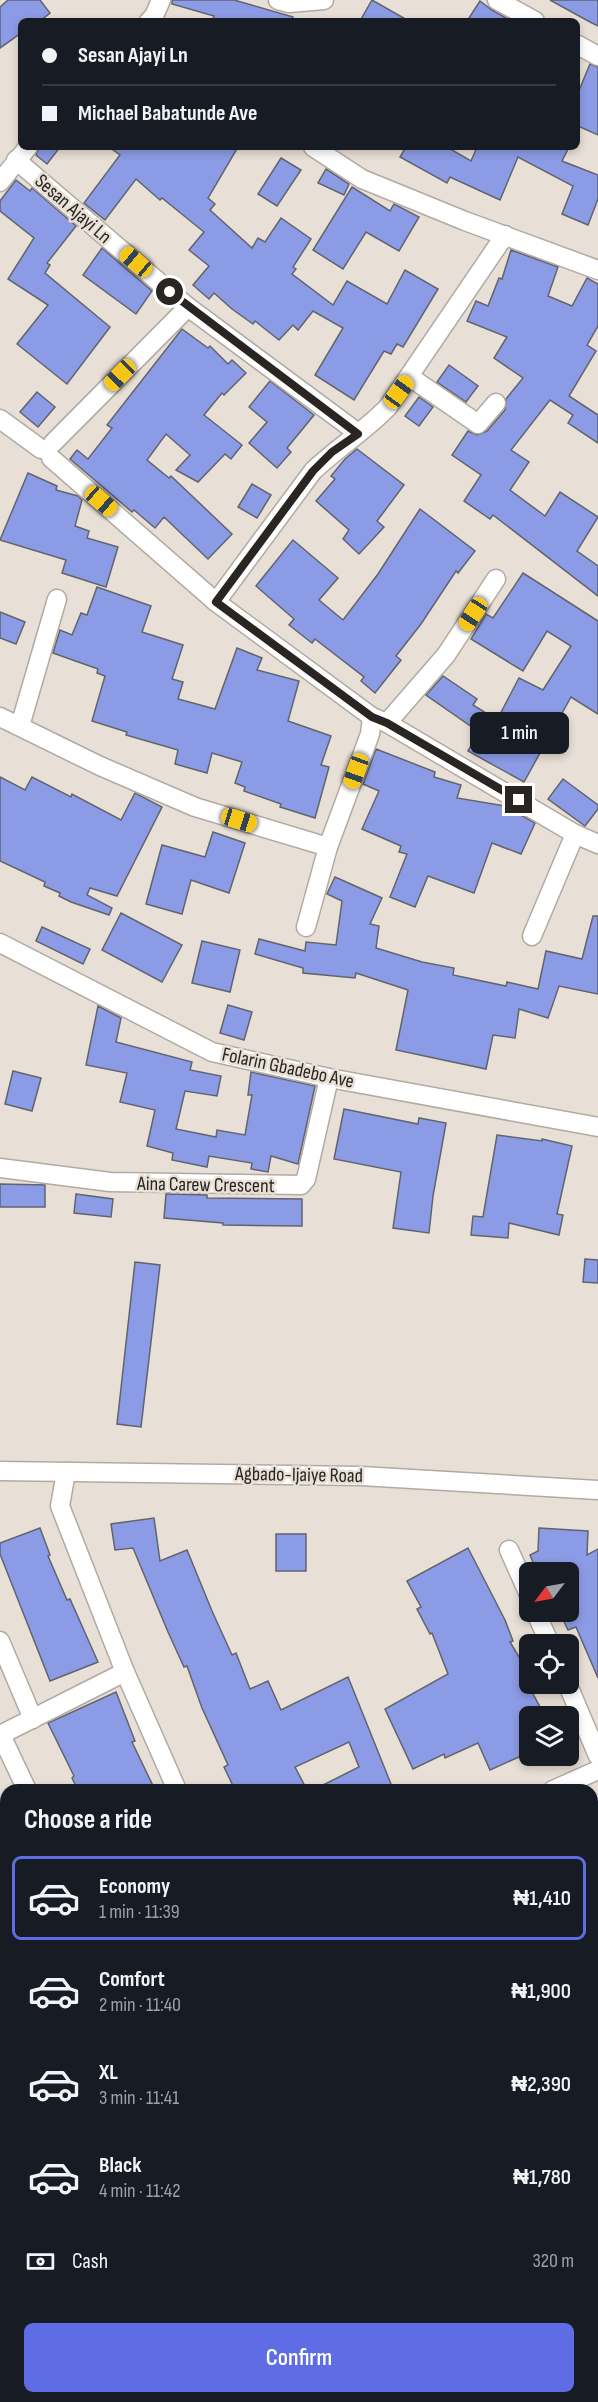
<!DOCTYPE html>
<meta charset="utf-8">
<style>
body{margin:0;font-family:"Sofia Sans Condensed",sans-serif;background:#20242c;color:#f1f3f6;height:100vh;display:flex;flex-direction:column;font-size:22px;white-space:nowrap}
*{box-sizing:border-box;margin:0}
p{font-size:20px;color:#9ea1a6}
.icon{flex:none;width:33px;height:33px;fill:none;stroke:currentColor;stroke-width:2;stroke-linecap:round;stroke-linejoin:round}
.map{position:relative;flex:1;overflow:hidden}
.drawer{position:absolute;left:0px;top:1784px;width:598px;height:620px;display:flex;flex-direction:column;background:#171b24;border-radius:18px 18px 0 0;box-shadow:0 3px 9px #0003}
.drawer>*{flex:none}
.hud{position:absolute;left:18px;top:18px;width:562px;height:132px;border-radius:9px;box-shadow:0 3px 9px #0003;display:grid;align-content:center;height:132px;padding:0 24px;background:#171b24}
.needle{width:39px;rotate:238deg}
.tools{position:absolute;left:519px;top:1562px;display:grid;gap:12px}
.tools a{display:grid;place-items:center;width:60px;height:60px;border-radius:9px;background:#171b24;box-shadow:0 3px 9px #0003;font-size:30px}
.end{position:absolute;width:27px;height:27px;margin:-14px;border:8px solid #282522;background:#fff;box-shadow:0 0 0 3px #fff}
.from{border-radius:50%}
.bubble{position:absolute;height:42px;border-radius:9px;background:#171b24;box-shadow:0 3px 9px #0003;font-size:20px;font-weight:600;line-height:42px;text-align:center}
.car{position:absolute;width:18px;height:36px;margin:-18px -9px;border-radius:8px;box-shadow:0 0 4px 2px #0007;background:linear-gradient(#f5c518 24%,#345 0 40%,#f5c518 0 76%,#345 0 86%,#f5c518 0)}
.hud b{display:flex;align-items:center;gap:21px;height:57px;font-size:22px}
.hud b+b{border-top:2px solid #363941}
.hud i{width:15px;height:15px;background:#f1f3f6}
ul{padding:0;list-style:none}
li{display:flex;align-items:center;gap:18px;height:84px;margin:0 12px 9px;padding:0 12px;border:3px solid transparent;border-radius:9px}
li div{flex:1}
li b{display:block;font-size:22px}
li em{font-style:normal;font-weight:600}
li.selected{border-color:#5f6de5}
li>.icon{width:54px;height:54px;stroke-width:1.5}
h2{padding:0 24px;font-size:27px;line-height:72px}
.pay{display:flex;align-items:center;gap:15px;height:66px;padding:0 24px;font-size:22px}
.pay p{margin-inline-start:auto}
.action{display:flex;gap:12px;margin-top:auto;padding:12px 24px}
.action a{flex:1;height:69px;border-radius:9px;background:#5f6de5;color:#fff;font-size:24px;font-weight:600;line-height:69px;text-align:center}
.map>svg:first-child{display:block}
.building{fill:#8c9be5;stroke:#61646d;stroke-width:1.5}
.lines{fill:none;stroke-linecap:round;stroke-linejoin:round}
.minor-casing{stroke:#b2aaa2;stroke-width:21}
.minor{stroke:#fff;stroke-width:18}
.route{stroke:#282522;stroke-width:8}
.labels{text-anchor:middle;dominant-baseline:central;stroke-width:5;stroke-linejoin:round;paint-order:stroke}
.street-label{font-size:20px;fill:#282522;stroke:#e8dfd6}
</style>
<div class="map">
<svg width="598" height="2402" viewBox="0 0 598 2402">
<rect width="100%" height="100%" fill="#e8dfd6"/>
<g class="building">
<polygon points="8,0 40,0 50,13 40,21 21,21 21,33 0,48 0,7"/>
<polygon points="172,0 234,0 293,17 292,21 212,21 214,16 172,4"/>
<polygon points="372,0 409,21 360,21"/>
<polygon points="550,0 598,0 598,26 590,22"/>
<polygon points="480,1 492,10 511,21 467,21"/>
<polygon points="590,64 598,67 598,135 578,126 578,93"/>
<polygon points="39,147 60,147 47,164 36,155"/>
<polygon points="109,147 238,147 208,198 215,204 210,210 252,248 258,238 265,242 281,218 311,239 293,267 296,269 292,274 333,305 347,281 387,304 405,270 438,289 403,347 397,344 391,354 384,351 354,400 315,375 343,328 313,311 298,330 293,325 279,340 255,321 253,324 232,309 214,293 209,299 193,285 209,266 189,250 204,232 162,198 160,200 136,179 105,220 84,203 120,155"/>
<polygon points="406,147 447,147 471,161 477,147 569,147 562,161 598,175 598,199 588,225 562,214 573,186 518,157 500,200 450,177 447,183 400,157"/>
<polygon points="281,158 301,170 277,206 258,194"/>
<polygon points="326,169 349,184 344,195 318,183"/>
<polygon points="16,180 30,191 32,188 76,226 47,263 50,265 45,273 110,327 67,384 17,344 48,305 8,279 34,238 0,211 0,201"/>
<polygon points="352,187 390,211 394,204 419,217 399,251 366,232 343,269 313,250"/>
<polygon points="102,248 152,291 136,314 83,275"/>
<polygon points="511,250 558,267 548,296 572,306 587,278 598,284 598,326 587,345 596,351 569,396 598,415 598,443 568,423 573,415 550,400 511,450 529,462 510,490 545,516 560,492 598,517 577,551 598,566 598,596 493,515 490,519 464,501 481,475 452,455 468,431 477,435 487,431 505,410 506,399 523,378 494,358 507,337 467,321 476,301 488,306 499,278 502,279"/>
<polygon points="182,329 208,348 210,346 228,364 232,360 246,373 224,395 222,393 204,415 242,445 231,459 225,454 198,482 176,470 190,455 166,434 147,460 169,478 171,476 232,534 208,559 164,517 155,528 134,510 132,512 70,459 77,450 88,459 112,428 107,425"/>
<polygon points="449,365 478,386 466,402 437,382"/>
<polygon points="270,381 314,415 287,448 291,452 277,468 249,443 267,422 249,407"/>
<polygon points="37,392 55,407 38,427 20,412"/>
<polygon points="419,397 433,407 419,426 405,416"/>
<polygon points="357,449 404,485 377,521 384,527 359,554 343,539 349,530 316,501 335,479 331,476 345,459"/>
<polygon points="28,473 57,486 56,490 78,496 82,500 75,526 89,531 87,538 118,547 106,587 62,573 66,560 0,540"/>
<polygon points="252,484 271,495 257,518 238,507"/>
<polygon points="420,509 475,551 458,573 456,571 421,624 396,656 401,660 375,693 361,681 364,677 315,639 312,643 289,625 294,619 256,586 293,540 338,578 319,600 343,620 378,574"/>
<polygon points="523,573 598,621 598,714 571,697 524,782 468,751 479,732 426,695 443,676 477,699 473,705 497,720 519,678 543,690 571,646 547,631 523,671 471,639 486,614 493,618"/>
<polygon points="97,587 151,606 142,632 183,645 172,679 183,682 178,699 215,709 237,648 262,658 257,670 299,681 288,721 331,736 321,765 329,767 315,818 280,807 281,804 244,791 245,787 235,783 242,762 212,753 207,773 175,764 178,750 126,735 127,732 92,721 105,676 97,673 98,669 53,653 60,630 72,635 81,613 87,615"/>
<polygon points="0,612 25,622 16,644 0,638"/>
<polygon points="376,749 435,772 434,777 461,785 457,798 505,806 535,823 521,854 492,843 474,893 428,876 415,907 390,897 407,854 399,852 401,846 362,829 379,791 363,784"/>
<polygon points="0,777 25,790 32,777 71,797 72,794 121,820 135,793 162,807 117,896 90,888 87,895 112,908 109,915 71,902 59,896 60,893 44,886 45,882 0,861"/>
<polygon points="563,779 598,805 598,809 585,826 548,799"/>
<polygon points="213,832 245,843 229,893 191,880 182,914 146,904 162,845 205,857"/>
<polygon points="335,877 382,898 370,924 379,926 376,948 422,962 454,968 453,975 506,986 507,982 538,989 546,951 582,959 593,916 598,916 598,994 559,986 548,1018 519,1009 515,1038 493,1035 486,1069 396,1050 408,990 356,973 355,978 303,973 303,968 255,954 259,939 305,951 306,942 336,945 342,901 327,894"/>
<polygon points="121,913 182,945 162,982 102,950"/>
<polygon points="42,927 90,949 83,964 36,941"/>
<polygon points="202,941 240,950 230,992 192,983"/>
<polygon points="228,1005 252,1012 244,1040 220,1033"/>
<polygon points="98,1006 121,1018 116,1042 192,1062 190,1070 221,1076 217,1096 185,1091 176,1129 216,1137 217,1130 245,1135 252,1095 248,1095 251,1072 315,1086 298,1164 271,1156 268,1172 251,1169 252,1163 209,1156 207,1167 172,1160 173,1153 147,1146 155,1110 120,1102 127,1073 86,1065"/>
<polygon points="13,1071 41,1078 32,1111 5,1104"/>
<polygon points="344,1109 418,1124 419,1118 446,1123 433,1196 429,1233 393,1228 401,1172 334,1159"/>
<polygon points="497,1135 542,1141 542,1139 572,1146 557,1214 563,1215 559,1235 509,1223 508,1238 471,1235 473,1216 483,1217"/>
<polygon points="0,1184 45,1185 45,1207 0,1207"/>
<polygon points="76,1194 113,1199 111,1217 74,1213"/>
<polygon points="166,1194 207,1195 207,1198 302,1199 302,1226 223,1225 223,1223 164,1218"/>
<polygon points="585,1259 598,1260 598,1283 583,1282"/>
<polygon points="135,1262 160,1265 141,1427 117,1424"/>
<polygon points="154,1518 160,1561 187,1550 212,1611 232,1655 236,1653 250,1689 268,1681 281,1710 348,1677 391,1784 377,1790 313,1790 359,1767 349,1742 295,1767 307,1790 235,1790 224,1767 228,1765 202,1708 187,1666 184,1667 168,1632 133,1548 115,1550 111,1524"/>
<polygon points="40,1528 50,1555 48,1556 67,1600 70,1599 98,1662 50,1681 0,1554 0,1543"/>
<polygon points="539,1528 588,1531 587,1555 598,1549 598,1678 576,1627 568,1630 559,1611 568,1611 568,1572 537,1572 530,1555 538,1551"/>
<rect x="276" y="1534" width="30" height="37"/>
<polygon points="468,1548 505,1620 513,1641 510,1642 527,1670 522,1673 541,1709 530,1715 530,1752 490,1770 478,1743 445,1758 444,1754 413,1769 385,1709 448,1674 432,1633 430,1634 417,1609 421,1607 407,1581"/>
<polygon points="116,1692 135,1741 132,1742 155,1790 78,1790 72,1778 74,1776 48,1723"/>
</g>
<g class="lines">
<g class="minor-casing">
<g id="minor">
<polyline points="278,0 289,3 324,0"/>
<polyline points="497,0 535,21"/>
<polyline points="149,21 154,16 161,0"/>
<polyline points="578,45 598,56"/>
<polyline points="313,147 362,179 465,221 598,270"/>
<polyline points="16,160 188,307 358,433"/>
<polyline points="0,182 28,147"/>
<polyline points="410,377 478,424 496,403"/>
<polyline points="0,419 41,449"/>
<polyline points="53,443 188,307"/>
<polyline points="51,458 216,602 372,717 387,723 575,834 598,844"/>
<path d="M216,602L313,471C337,448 365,431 388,407L505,235"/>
<polyline points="0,717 100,766 195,807 328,847"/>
<polyline points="387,723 446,655 496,579"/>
<polyline points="20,726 57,599"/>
<polyline points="306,927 328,847 370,734 372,717"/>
<polyline points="532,936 575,834"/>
<polyline points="0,943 212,1052 329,1078 598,1127"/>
<polyline points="0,1168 110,1182 301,1185 306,1179 329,1078"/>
<polyline points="0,1471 361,1476 598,1490"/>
<polyline points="66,1472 60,1506 125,1672 177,1790"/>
<polyline points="509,1550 530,1597"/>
<polyline points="535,1611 550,1644"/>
<polyline points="0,1641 33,1719"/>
<polyline points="567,1683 598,1756"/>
<polyline points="0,1735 125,1672"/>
<polyline points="1,1735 27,1790"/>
<polyline points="553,1790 598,1770"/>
<polyline points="0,2057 6,2070"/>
<polyline points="592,2184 598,2182"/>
<polyline points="0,2201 6,2199"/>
<polyline points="151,2397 154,2402"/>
<polyline points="278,2397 285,2402"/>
<polyline points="302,2402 312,2397"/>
</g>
</g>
<use href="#minor" class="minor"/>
</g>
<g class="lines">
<polyline class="route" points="170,292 358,434 332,452 313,471 216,602 372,717 387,723 519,800"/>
</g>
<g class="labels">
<g class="street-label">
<text transform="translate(73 209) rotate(41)">Sesan Ajayi Ln</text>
<text transform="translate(288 1068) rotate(12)">Folarin Gbadebo Ave</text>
<text transform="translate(206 1185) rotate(1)">Aina Carew Crescent</text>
<text transform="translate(299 1475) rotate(1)">Agbado-Ijaiye Road</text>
</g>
</g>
</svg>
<div class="tools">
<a><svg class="needle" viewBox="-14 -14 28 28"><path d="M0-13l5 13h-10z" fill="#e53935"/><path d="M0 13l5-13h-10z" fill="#9ea1a6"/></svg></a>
<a><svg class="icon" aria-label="locate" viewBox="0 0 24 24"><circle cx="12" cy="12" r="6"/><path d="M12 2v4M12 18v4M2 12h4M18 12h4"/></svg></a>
<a><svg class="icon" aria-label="layers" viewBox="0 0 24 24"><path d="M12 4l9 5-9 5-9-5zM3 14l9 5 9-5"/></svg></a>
</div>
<i class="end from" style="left:170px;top:292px"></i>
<i class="end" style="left:519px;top:800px"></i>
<div class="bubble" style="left:470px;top:712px;width:99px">1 min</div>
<i class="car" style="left:136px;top:262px;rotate:310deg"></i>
<i class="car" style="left:120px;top:375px;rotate:224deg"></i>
<i class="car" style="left:399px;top:392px;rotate:36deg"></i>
<i class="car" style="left:101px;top:501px;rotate:131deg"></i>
<i class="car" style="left:473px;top:614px;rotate:213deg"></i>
<i class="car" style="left:356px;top:771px;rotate:200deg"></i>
<i class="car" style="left:239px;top:820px;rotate:107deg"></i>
<div class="hud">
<b><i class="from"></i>Sesan Ajayi Ln</b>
<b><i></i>Michael Babatunde Ave</b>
</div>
<section class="drawer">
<h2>Choose a ride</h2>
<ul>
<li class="selected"><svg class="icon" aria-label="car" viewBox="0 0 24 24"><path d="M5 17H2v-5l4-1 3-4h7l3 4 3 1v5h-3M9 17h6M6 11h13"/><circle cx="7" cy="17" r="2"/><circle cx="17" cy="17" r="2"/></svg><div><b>Economy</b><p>1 min · 11:39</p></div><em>₦1,410</em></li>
<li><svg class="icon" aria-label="car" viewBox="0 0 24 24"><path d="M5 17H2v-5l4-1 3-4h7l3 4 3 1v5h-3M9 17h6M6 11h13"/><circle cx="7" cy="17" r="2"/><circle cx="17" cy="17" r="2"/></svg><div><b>Comfort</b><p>2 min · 11:40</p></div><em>₦1,900</em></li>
<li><svg class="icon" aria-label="car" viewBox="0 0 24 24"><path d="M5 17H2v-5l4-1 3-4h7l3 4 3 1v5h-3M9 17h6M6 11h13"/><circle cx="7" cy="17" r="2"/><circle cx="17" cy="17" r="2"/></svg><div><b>XL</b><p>3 min · 11:41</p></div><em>₦2,390</em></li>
<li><svg class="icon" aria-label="car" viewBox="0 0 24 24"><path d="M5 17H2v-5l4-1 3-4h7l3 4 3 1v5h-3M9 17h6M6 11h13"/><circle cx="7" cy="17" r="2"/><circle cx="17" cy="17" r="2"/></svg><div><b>Black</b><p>4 min · 11:42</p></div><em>₦1,780</em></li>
</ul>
<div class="pay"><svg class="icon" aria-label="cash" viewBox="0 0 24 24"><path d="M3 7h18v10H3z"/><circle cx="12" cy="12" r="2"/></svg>Cash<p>320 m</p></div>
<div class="action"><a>Confirm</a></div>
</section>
</div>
